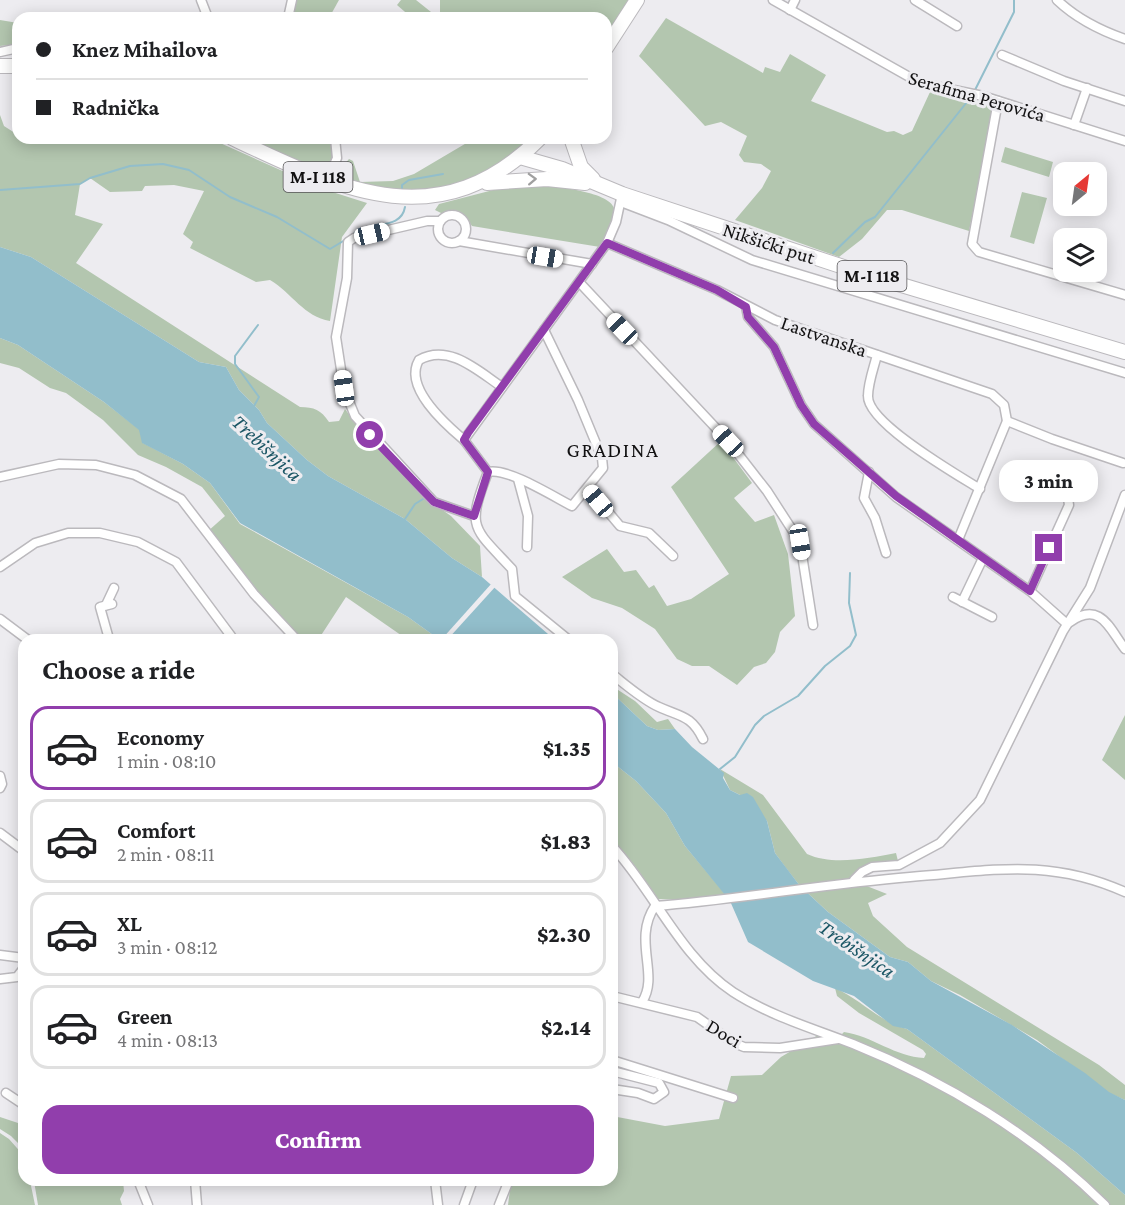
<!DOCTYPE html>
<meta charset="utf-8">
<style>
body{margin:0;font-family:"Crimson Pro",serif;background:#f6f6f6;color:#202124;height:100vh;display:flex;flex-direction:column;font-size:22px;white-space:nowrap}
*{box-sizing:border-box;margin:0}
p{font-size:20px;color:#757577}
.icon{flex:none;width:33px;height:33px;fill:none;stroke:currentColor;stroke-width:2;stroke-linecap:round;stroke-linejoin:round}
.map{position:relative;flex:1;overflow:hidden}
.panel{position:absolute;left:18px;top:634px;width:600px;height:552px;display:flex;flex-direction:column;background:#fff;border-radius:18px;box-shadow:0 3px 15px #0003}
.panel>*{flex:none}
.top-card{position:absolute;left:12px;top:12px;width:600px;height:132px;border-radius:18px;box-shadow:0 3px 15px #0003;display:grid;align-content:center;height:132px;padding:0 24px;background:#fff}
.needle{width:39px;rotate:29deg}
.fabs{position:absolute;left:1053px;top:162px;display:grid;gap:12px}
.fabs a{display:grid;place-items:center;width:54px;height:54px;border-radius:12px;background:#fff;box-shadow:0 3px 15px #0003;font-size:30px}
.end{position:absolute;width:27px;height:27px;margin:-14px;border:8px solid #913eac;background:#fff;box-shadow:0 0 0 3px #fff}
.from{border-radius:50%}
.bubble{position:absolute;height:42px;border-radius:18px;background:#fff;box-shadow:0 3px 15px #0003;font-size:20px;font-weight:800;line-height:42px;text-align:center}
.car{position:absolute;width:18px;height:36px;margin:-18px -9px;border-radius:8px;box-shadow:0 0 4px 2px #0007;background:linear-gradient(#fff 24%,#345 0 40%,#fff 0 76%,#345 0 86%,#fff 0)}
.top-card b{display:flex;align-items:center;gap:21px;height:57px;font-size:22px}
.top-card b+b{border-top:2px solid #e0e0e0}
.top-card i{width:15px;height:15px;background:#202124}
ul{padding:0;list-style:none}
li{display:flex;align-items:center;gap:18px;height:84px;margin:0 12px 9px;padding:0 12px;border:3px solid #e0e0e0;border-radius:18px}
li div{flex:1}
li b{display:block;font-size:22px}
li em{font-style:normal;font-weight:800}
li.current{border-color:#913eac}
li>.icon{width:54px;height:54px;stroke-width:1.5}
h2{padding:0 24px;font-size:27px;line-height:72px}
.action{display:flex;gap:12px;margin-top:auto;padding:12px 24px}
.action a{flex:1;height:69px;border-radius:18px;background:#913eac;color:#fff;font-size:24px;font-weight:800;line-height:69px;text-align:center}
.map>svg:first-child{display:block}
.green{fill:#b3c6af}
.water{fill:#92becb}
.pier{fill:#edecf0}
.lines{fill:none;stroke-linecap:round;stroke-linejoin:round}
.stream{stroke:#92becb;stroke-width:2}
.minor-casing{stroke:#bbb9bd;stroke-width:11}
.primary-casing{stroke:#bbb9bd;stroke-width:16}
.minor{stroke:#fff;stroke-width:8}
.primary{stroke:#fff;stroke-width:14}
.oneway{stroke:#a0a0a0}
.route{stroke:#913eac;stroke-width:8}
.labels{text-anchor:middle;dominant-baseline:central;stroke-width:6;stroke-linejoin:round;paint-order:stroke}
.shield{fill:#edecf0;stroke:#545355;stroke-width:1.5}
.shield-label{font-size:18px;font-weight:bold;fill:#121112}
.street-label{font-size:20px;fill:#121112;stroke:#edecf0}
.water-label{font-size:21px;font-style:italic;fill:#1b5665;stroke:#edecf0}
.neighbourhood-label{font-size:21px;letter-spacing:1.5px;fill:#121112;stroke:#edecf0}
</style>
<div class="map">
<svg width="1125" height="1205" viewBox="0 0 1125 1205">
<rect width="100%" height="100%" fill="#edecf0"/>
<g class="green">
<polygon points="295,0 339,0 329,18 290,18"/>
<polygon points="401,0 416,0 431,12 426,18 412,18 397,5"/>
<polygon points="440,0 629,0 606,36 606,18 440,18"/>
<polygon points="666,18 763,73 765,67 780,72 790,54 826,75 811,101 887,132 894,131 903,135 912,131 930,92 985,103 992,112 992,119 969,231 902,210 887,210 862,239 839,257 735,220 762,188 771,171 761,164 744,162 739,155 747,136 721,122 705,126 639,56"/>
<polygon points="0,20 18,23 18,44 0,46"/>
<path d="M0,115L4,126L18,135V138L31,140L32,138H209L323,189L367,203L342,237L330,321C304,317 292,293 270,280L256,282L190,248L193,242L183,234L204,191L174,185L145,186L142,191L110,192L90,178L80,184L75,215L103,224L76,263L300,407C314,407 321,410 329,422L339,421L345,409L360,429L431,502L451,516L480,546L482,577L452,558L405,519L328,476L307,460L267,423L259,410L239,390L226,367L199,362L31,257L0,247Z"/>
<polygon points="242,138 334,138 334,158 324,168 315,170"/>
<polygon points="475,138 529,138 495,171 425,194 352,183 346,178 343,166 349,159 353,161 360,182 393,181 414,174"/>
<polygon points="1005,147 1053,162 1049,177 1001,162"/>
<path d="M535,185C551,186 609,191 614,208C618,220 605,237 600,247L472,226L464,215H445L435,210L439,204L497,189Z"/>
<polygon points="1022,192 1047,198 1034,244 1010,237"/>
<polygon points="0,338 18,345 104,402 140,430 143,443 183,464 210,483 240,524 408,617 440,640 408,640 346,597 318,640 298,640 207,532 225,516 202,487 166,467 138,455 103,420 66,393 50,388 19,368 0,363"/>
<polygon points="721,441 752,483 734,498 755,522 774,515 788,554 795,616 780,632 775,652 766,663 754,667 737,685 709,666 692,666 677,659 655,629 622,608 592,598 562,577 607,549 624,572 636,570 649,588 654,585 667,606 691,599 729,574 671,487"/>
<polygon points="612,686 635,701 657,722 668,719 675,729 658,730 647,726 612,693"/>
<polygon points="1125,715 1125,780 1102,760"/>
<polygon points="612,762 636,781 666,813 685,846 726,895 683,900 658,899 635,866 612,841"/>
<path d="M720,769L763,795L807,854C833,866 869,858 896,853L899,865L872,867L854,881L887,894L868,903L873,916L907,947L1099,1065L1125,1085V1100L1109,1093L1037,1040L960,995L931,981L908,962L890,957L828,912L800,886L786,868L775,853L767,821L740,795L730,790Z"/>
<path d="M835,988C860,999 880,1022 907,1029L1077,1153L1125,1195V1205H1110L1087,1184L996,1116L839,1037L844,1032C872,1036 896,1057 924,1058L926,1054L923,1050L859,1013L837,996Z"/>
<path d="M818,1035C896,1062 971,1102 1038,1151C1060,1166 1080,1187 1101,1205H508L511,1181L612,1180V1116L665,1126L719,1119L731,1076L762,1075L781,1057Z"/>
<polygon points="0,1117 24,1125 24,1149 11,1136 0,1129"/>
<polygon points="0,1133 9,1139 24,1156 24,1180 30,1181 35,1205 0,1205"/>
<polygon points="34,1181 123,1181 124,1191 120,1199 122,1205 38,1205"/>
</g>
<g class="water">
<polygon points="0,247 31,257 199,362 226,367 239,390 259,410 267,423 307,460 328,476 405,519 452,558 482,577 555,640 440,640 408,617 240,523 210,483 183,464 142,443 139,430 104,402 18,345 0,338"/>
<polygon points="612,693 647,726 658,730 675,729 692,747 724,773 723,778 730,790 740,795 747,793 753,797 767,821 775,853 800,886 828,912 890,957 908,962 931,981 1012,1025 1085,1073 1109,1092 1125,1100 1125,1195 1077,1153 907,1029 893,1026 854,996 813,981 748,942 730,901 685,846 666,813 636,781 612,762"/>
</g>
<polygon class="pier" points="492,583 496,586 447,640 441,640"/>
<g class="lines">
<g class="stream">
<polyline points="974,92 1014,12 1014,0"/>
<polyline points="402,189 402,185 409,180 443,174"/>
<polyline points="0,190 80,184 90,178 130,166 163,164 189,170 230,197 277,217 330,249 345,240"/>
<path d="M352,235C369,220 401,231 405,207"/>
<polyline points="833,253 865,222 875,217 971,97"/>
<polyline points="254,406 259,397 235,364 235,356 258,325"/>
<polyline points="405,519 415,504 423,499"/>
<polyline points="720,769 735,757 755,725 764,716 798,696 825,666 850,646 856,635 849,603 850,573"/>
</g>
<g class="minor-casing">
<g id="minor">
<polyline points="201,0 208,18"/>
<polyline points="773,0 920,83 983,96 1125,141"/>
<polyline points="915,0 957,26"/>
<path d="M1057,0C1077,19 1099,30 1125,39"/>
<polyline points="790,10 795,0"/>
<polyline points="288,18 292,0"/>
<polyline points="0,52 18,48"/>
<polyline points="1002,55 1064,81 1125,101"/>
<polyline points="998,101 972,244 979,252 1125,295"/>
<polyline points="1074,125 1087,88"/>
<polyline points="327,181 337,158 335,138"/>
<polyline points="621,202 668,220 752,260 1125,373"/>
<circle cx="452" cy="229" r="14"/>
<polyline points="440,221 427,221 354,238 348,242 347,278 336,337 344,389 355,416 434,502 474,516"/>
<polyline points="459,241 592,264"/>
<polyline points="607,243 717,290 775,320 992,394 1004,405 1007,421 1052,439 1123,463"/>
<polyline points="580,283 728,441 767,491 800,542 813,625"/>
<polyline points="746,307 748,317 774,347 801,405 814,424 896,497 1030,591 1067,624"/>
<path d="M877,355C874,367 868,383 868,396C867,423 956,474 980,489"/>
<path d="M464,440C445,424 403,387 419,360C449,343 478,371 502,387"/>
<path d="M488,472C507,467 554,497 572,506L603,468L602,458L578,400L544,330"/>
<polyline points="869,472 864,498 875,518 886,553"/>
<polyline points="0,477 59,464 96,465 135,475 181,499 254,594 297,640"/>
<polyline points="518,479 528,516 527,547"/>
<polyline points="588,488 620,526 649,533 673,556"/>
<polyline points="958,540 1007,421"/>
<polyline points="0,567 35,543 68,533 100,533 138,542 176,562 234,640"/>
<polyline points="1030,591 1069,505 1066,485"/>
<polyline points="953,597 992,617"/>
<polyline points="962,602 983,558"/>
<polyline points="106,605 114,588"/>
<polyline points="0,619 28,640"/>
<path d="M1070,622C1101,600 1110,630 1125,649"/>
<polyline points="109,639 100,607 112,604"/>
<polyline points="102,640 124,640"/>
<path d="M569,640L515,596L512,569C473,527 466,529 488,472L464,440L607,243L616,222L622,194"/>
<path d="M612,674C626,685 643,700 659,707C681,717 691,715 703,739"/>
<polyline points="0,776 2,784 0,788"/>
<polyline points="0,833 24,851"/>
<path d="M612,846C654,891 680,957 733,992C770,1016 812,1028 853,1044C945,1081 1034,1135 1105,1205"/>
<polyline points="854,880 862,872 872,867 899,865 940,843 980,800 1063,631 1090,588 1125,495"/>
<polyline points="0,955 24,958"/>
<polyline points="0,979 17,977 24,968"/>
<polyline points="612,996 697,1017 734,1043 744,1047 780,1048 838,1039"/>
<path d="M642,1002C660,975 632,940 655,906C741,899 825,884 910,877C991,871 1047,857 1125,892"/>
<polyline points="612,1060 733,1098"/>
<polyline points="612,1071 659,1083 664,1092 654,1099 638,1093 612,1089"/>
<polyline points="6,1093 24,1105"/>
<polyline points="138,1180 148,1205"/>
<polyline points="195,1180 197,1205"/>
<polyline points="435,1180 438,1205"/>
<polyline points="464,1205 473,1180"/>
<polyline points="499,1205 509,1180"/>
</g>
</g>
<g class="primary-casing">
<g id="primary">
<polyline points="606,48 637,0"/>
<polyline points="0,66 18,66"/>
<path d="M232,138C342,190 439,239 540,138"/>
<polyline points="571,138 581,167 593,179"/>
<polyline points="520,157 562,169 622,194 868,275 1125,352"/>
<polyline points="487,183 547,179 585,183"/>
</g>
</g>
<use href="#minor" class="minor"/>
<use href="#primary" class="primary"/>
</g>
<defs><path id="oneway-chevron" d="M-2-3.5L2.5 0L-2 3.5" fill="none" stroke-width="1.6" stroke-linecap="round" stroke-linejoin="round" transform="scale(1.5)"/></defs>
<use class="oneway" href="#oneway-chevron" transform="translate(532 179) rotate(-2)"/>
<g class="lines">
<polyline class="route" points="370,435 434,502 474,516 488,472 464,440 468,433 607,243 717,290 746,307 748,317 774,347 801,405 814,424 896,496 1030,591 1049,548"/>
</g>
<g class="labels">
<g class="shield">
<rect x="283.5" y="162" width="69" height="30" rx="4.5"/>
<rect x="837.5" y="261" width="69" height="30" rx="4.5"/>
</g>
<g class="shield-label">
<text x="318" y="177">M-I 118</text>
<text x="872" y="276">M-I 118</text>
</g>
<g class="street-label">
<text transform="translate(977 96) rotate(16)">Serafima Perovića</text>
<text transform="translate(769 243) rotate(18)">Nikšićki put</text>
<text transform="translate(824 336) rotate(19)">Lastvanska</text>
<text transform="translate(724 1033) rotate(31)">Doci</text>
</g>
<g class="water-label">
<text transform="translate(267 448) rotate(43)">Trebišnjica</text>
<text transform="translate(857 949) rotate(34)">Trebišnjica</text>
</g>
<g class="neighbourhood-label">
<text x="613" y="450">GRADINA</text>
</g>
</g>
</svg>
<div class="fabs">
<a><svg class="needle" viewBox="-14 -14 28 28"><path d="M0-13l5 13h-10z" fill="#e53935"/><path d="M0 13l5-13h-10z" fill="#757577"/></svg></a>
<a><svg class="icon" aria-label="layers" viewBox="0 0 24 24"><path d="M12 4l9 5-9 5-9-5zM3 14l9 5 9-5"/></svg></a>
</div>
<i class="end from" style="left:370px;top:435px"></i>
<i class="end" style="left:1049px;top:548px"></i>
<div class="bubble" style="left:999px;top:460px;width:99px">3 min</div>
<i class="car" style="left:372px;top:234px;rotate:77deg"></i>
<i class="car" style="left:545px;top:257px;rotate:99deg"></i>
<i class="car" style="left:622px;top:329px;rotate:316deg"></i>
<i class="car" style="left:344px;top:388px;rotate:352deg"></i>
<i class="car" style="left:728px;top:441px;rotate:317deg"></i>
<i class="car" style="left:598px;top:501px;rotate:320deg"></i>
<i class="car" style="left:800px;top:542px;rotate:171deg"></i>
<div class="top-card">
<b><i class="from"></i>Knez Mihailova</b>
<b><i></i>Radnička</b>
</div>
<section class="panel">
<h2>Choose a ride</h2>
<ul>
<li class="current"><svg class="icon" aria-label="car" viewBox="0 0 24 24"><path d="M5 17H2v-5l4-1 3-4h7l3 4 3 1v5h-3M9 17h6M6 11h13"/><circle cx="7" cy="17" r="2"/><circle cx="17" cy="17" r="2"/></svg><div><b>Economy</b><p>1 min · 08:10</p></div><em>$1.35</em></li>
<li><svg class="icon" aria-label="car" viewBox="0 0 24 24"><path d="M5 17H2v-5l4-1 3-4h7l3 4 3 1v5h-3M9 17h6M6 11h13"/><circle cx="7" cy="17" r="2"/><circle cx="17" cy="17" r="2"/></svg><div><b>Comfort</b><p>2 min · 08:11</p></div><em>$1.83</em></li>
<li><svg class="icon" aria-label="car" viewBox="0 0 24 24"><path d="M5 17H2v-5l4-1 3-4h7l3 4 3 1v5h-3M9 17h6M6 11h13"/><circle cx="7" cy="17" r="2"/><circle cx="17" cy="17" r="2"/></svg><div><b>XL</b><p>3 min · 08:12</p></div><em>$2.30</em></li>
<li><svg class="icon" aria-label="car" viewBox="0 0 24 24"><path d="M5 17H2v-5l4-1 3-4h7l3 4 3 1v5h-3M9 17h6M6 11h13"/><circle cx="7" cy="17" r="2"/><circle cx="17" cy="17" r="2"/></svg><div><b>Green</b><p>4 min · 08:13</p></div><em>$2.14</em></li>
</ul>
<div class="action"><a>Confirm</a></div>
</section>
</div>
